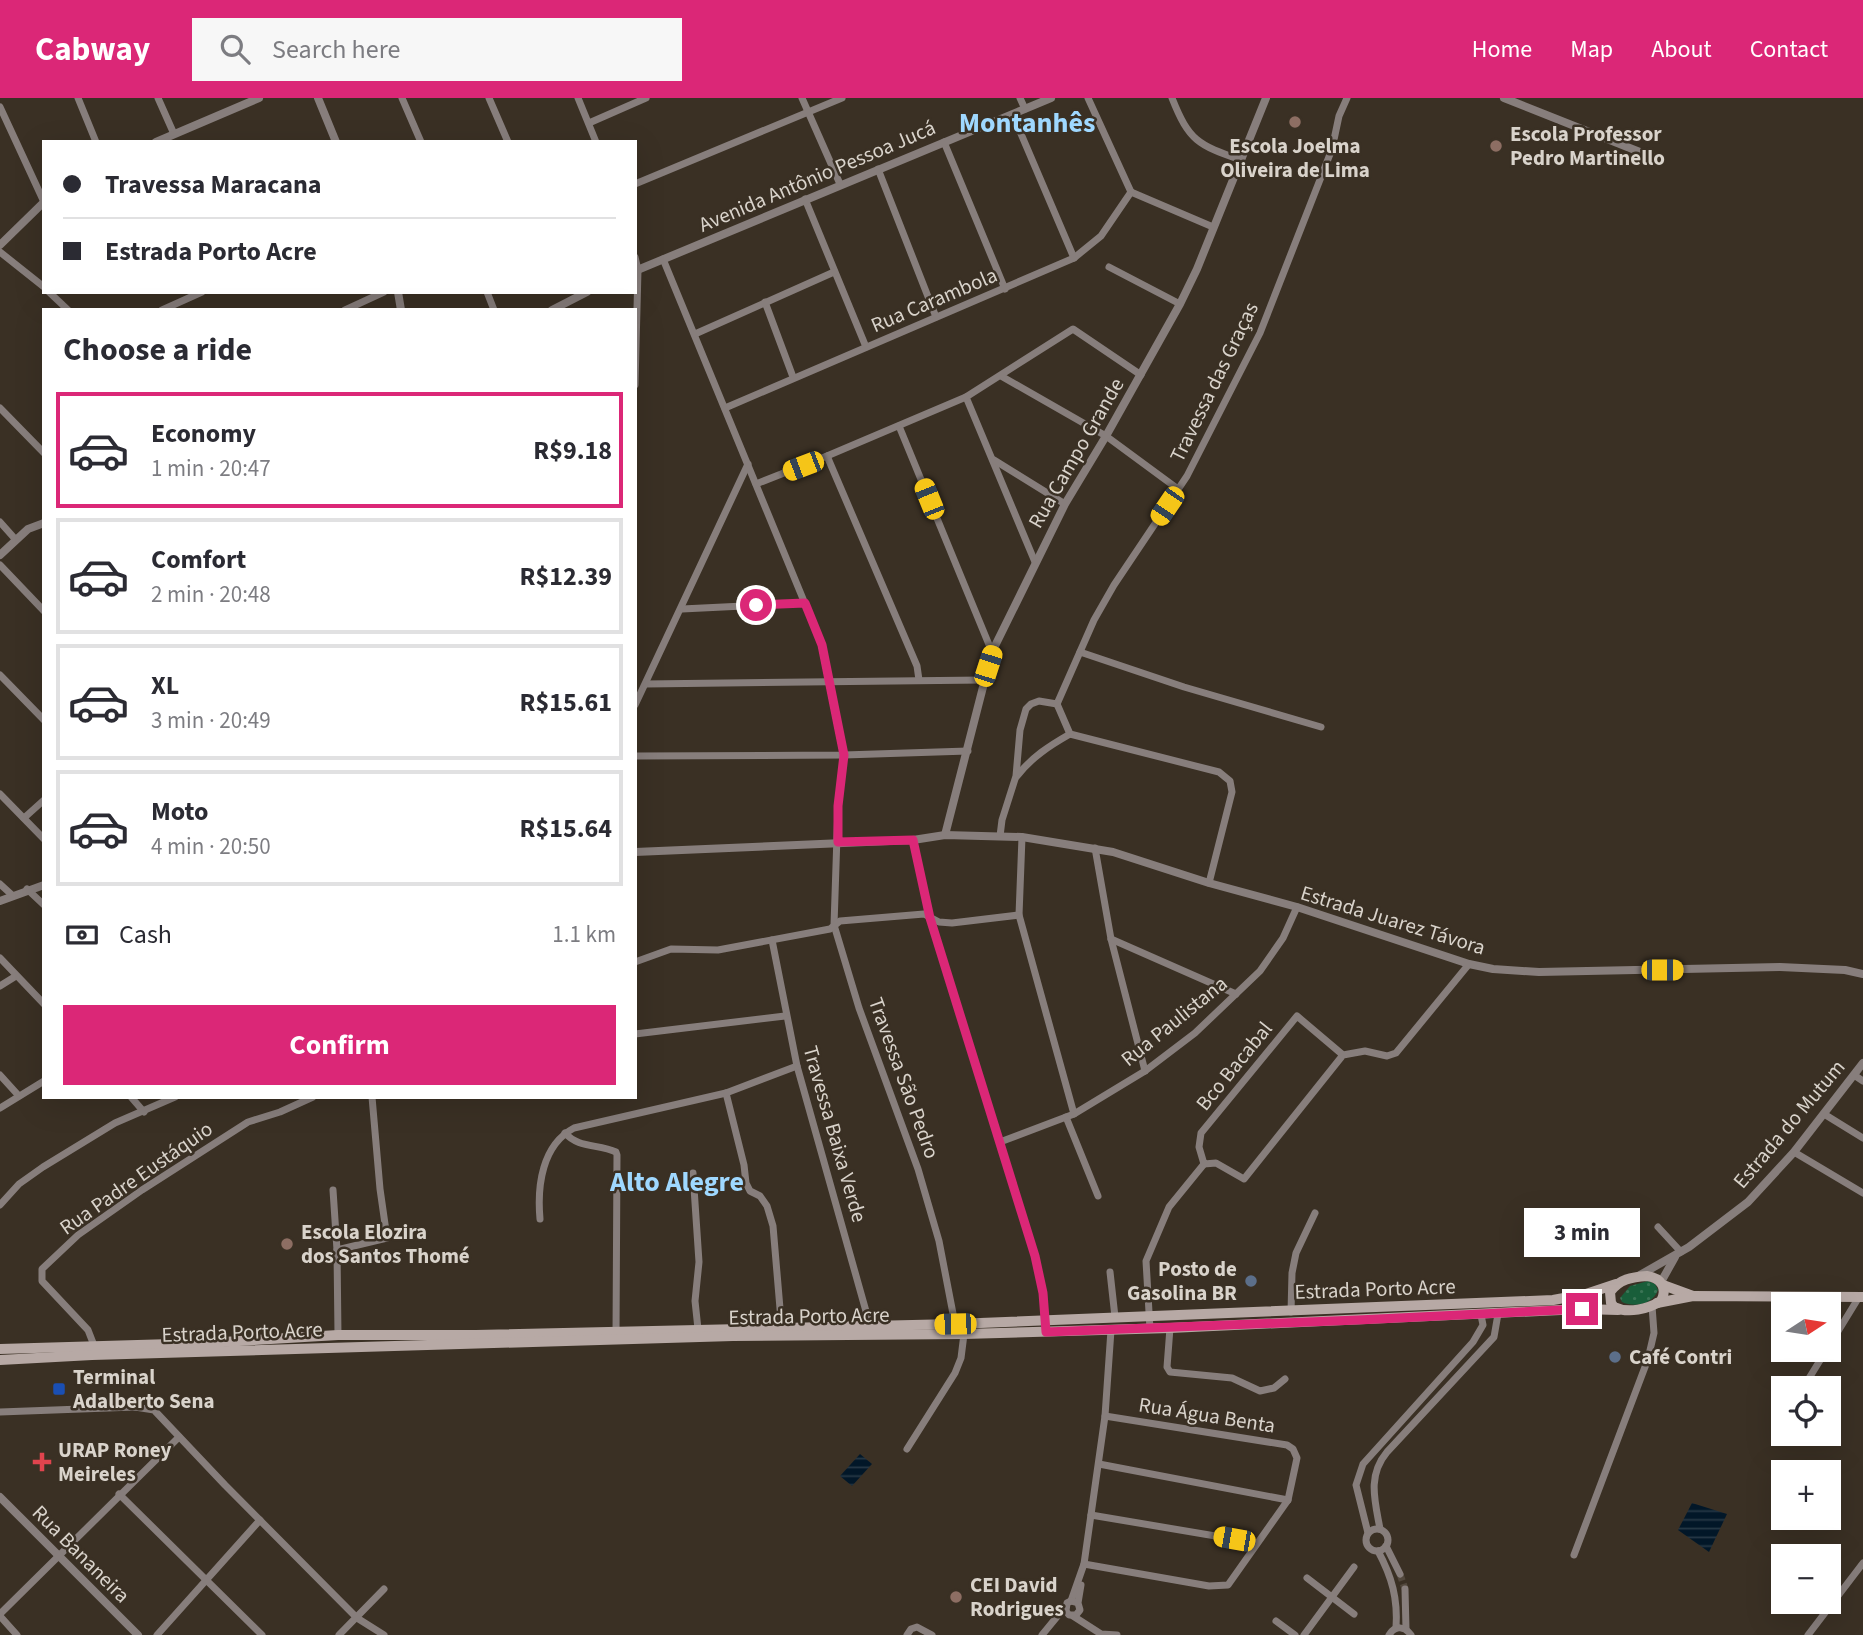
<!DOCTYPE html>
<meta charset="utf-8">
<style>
body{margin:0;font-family:"Source Sans 3",sans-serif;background:#f7f7f7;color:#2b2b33;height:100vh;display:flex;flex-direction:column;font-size:26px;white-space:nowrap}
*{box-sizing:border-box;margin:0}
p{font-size:23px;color:#7c7c81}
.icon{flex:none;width:38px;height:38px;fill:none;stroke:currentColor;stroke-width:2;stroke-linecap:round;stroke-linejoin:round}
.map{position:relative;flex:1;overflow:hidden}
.sheet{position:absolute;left:42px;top:210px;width:595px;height:791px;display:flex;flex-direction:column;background:#fff;border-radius:0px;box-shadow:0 7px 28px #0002}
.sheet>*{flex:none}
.banner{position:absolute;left:42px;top:42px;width:595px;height:154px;border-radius:0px;box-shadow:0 7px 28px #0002;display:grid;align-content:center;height:154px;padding:0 21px;background:#fff}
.needle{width:46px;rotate:78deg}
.controls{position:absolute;left:1771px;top:1194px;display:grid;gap:14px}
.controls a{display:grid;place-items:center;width:70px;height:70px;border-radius:0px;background:#fff;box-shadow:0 7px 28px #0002;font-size:35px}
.end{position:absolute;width:32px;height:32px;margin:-16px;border:9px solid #db2777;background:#fff;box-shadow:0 0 0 4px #fff}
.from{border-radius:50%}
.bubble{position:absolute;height:49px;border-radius:0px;background:#fff;box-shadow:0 7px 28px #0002;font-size:23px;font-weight:700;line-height:49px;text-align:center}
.car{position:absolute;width:21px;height:42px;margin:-21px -10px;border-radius:9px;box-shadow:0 0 5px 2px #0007;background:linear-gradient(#f5c518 24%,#345 0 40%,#f5c518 0 76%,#345 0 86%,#f5c518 0)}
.banner b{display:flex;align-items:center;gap:24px;height:66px;font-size:26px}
.banner b+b{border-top:2px solid #e1e1e2}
.banner i{width:18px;height:18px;background:#2b2b33}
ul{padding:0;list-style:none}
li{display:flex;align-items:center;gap:21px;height:116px;margin:0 14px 10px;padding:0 7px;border:4px solid #e1e1e2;border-radius:0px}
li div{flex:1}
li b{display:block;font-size:26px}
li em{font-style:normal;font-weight:700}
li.current{border-color:#db2777}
li>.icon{width:63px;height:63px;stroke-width:1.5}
h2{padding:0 21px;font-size:32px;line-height:84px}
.pay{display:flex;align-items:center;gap:18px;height:77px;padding:0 21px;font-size:26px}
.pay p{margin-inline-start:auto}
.cta{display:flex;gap:14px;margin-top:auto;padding:14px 21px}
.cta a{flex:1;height:80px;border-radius:0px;background:#db2777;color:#fff;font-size:28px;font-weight:700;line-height:80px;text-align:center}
header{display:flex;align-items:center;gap:42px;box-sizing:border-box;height:98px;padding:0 35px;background:#db2777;color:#fff}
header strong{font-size:33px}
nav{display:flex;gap:38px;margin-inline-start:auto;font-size:24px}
.search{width:490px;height:63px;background:#f7f7f7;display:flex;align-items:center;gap:18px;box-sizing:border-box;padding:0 24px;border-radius:0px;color:#7c7c81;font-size:26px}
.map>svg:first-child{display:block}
.grass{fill:url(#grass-dots)}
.water{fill:url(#water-rules)}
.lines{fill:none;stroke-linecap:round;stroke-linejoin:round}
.minor-tunnel{stroke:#52483d;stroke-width:7;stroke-dasharray:7 3.5;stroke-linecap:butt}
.minor{stroke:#877e7c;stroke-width:7}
.tertiary{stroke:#877e7c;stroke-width:8}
.secondary{stroke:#b7a9a5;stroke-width:10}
.route{stroke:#db2777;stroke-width:9}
.education-dot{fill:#8d6e63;stroke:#3a3024;stroke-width:2.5}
.service-dot{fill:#5c6f8a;stroke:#3a3024;stroke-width:2.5}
.transit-dot{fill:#1a4fb4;stroke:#3a3024;stroke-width:2.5}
.health-dot{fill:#e0444e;stroke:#3a3024;stroke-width:2.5}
.labels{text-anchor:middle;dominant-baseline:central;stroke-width:5;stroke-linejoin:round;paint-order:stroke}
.poi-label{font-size:21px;font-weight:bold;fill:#d9d3cb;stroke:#3a3024;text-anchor:start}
.street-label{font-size:21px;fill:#d9d3cb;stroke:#3a3024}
.district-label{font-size:28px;font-weight:bold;fill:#9fd8ff;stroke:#3a3024}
</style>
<header>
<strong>Cabway</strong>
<div class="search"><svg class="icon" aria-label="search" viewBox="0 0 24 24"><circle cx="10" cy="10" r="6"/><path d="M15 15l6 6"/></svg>Search here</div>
<nav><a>Home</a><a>Map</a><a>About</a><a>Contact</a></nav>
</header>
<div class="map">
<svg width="1863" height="1537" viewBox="0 0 1863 1537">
<defs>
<pattern id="grass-dots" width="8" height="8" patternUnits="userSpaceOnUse" patternTransform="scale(1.75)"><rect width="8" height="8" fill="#195e3a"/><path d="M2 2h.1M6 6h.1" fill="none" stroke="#3a7455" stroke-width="1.8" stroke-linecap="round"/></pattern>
<pattern id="water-rules" width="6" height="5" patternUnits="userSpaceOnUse" patternTransform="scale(1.75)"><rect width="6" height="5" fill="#021728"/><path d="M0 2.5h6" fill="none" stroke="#263846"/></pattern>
</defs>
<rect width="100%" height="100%" fill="#3a3024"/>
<path class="grass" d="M1648,1183L1655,1186L1658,1192C1653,1206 1635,1210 1622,1204L1620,1200L1630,1188Z"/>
<g class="water">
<polygon points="860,1356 872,1366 852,1388 840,1378"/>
<polygon points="1692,1405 1727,1416 1709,1454 1678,1432"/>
</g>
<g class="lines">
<polyline class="minor-tunnel" points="1400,1476 1405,1491"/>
<g class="minor">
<polyline points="78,0 96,44"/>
<polyline points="158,0 174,36"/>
<polyline points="402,0 421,44"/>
<polyline points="489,0 508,44"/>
<polyline points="578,0 596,44"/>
<polyline points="802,0 840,86"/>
<polyline points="1020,0 1025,11"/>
<polyline points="1088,0 1131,94"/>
<path d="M1172,0C1189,43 1198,47 1241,62"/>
<polyline points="0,9 44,104"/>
<polyline points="1013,17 1074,160"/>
<polyline points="589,25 646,0"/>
<polyline points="944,44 1005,191"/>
<polyline points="878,71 936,219"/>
<polyline points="635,86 842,0"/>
<polyline points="1131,94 1213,129"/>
<polyline points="805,101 866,249"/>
<polyline points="0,154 44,189"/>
<polyline points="635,159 638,172 635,287"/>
<polyline points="663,161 822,547 844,657 838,708 834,827 859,910 918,1071 939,1143 955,1226"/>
<polyline points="1109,169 1180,206"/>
<polyline points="49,194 68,212"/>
<polyline points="487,194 494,212"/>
<polyline points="765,204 793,279"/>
<polyline points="162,212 202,194"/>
<polyline points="345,212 384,194"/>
<polyline points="695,236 834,174"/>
<polyline points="1001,278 1106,338 1178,391"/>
<polyline points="966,299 1035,464"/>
<polyline points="0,310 44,355"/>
<polyline points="725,310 1074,160 1101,138 1131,94"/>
<polyline points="899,328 992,554"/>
<polyline points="827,358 917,568 919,582"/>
<polyline points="994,362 1065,406"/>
<polyline points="756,386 827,358 966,299 1073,231 1141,277"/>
<polyline points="0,424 16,442"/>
<polyline points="0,467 44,513"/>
<polyline points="682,511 805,505"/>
<polyline points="1080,554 1184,589 1321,629"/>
<polyline points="0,577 44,622"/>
<polyline points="646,586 983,582"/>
<polyline points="1057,606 1070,636 1219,674 1230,683 1232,694 1209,785"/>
<polyline points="635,607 748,366"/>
<polyline points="635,658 844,657 968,653"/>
<path d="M1017,678C1032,659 1049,648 1070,636"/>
<polyline points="0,696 44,741"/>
<polyline points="24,720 44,702"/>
<polyline points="1000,738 1002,722 1016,678 1020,632 1026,611 1031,606 1039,603 1057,606 1094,522 1114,487 1187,378 1260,235 1332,51 1339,18 1347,0"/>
<polyline points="1022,739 1019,817 1074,1016"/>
<polyline points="913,742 930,820 1035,1158 1043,1195 1045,1226"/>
<polyline points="1095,750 1111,841 1145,973"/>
<polyline points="0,786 12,797"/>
<polyline points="27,791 44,807"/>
<polyline points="1111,841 1236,896"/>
<polyline points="772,842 797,968 871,1231"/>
<polyline points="0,860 44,906"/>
<polyline points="635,864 671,851 718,852 830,831 840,823 924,816 939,824 952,825 1019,817"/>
<polyline points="0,888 16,878"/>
<polyline points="635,936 785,918"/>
<polyline points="1343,957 1297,918 1201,1035 1199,1049 1204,1066 1216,1065 1244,1081 1343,957 1365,953 1387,958 1396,955 1469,866"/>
<polyline points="0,977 19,998"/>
<polyline points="1854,977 1863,983"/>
<polyline points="726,995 744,1067 746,1085 750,1093 760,1098 767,1108 773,1128 782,1234"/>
<polyline points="131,999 144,1014"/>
<polyline points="0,1010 44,983"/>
<polyline points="1824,1016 1863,1040"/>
<polyline points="1066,1019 1098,1098"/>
<path d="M565,1035C578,1050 598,1046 616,1054L617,1057L616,1238"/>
<polyline points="1000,1044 1074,1016 1145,973 1195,935 1260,873 1283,840 1297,809"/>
<polyline points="1794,1054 1863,1095"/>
<polyline points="693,1075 699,1164 695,1203 698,1231"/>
<polyline points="333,1092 337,1152 338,1237"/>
<polyline points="0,1107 19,1086 43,1069 115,1025 175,999"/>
<path d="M540,1121C537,1088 542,1047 574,1030L726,995L797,968"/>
<polyline points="1658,1129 1681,1154"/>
<polyline points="337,1152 387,1140 380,1091 372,999"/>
<polyline points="1110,1174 1115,1219"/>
<polyline points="1291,1214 1292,1175 1296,1155 1315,1115"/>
<polyline points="1170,1230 1167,1269 1170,1274 1232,1280 1260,1293 1274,1290 1285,1281"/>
<polyline points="1150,1231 1146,1163 1169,1109 1204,1066"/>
<polyline points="1829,1248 1859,1199"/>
<polyline points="95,1250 88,1232 42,1183 42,1171 78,1137 142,1092 248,1024 280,1014 313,999"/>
<polyline points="1803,1290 1827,1251"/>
<polyline points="0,1314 135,1309 154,1312 225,1387 357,1520 384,1537"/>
<polyline points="1777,1333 1783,1322"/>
<polyline points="907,1351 955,1275 961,1260 964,1236"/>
<polyline points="1099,1366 1288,1402"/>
<polyline points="119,1396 262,1537"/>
<polyline points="1091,1417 1257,1445"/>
<path d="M1380,1431C1375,1403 1367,1378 1387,1354L1494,1239L1498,1216"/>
<circle cx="1377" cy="1442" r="11"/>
<polyline points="1368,1435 1356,1387 1363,1366 1473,1244 1483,1227 1481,1217"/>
<polyline points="1386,1448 1400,1476"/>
<path d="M1378,1453C1392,1479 1398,1501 1396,1530"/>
<polyline points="1574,1457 1648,1261 1654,1235 1652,1208"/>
<polyline points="1084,1466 1209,1488 1228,1487 1288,1402 1297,1360 1293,1351 1287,1347 1105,1318"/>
<polyline points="1307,1480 1354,1516"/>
<polyline points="1405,1491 1406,1531"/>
<polyline points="1071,1503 1084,1466 1105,1318 1111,1232"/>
<polyline points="1078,1505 1071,1503 1067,1505 1066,1513 1069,1517 1076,1517 1080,1512 1078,1505 1081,1487"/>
<polyline points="0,1516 179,1339"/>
<polyline points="0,1518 17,1537"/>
<polyline points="1073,1518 1101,1536 1117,1537"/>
<polyline points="1276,1523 1295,1537"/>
<polyline points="157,1537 260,1422"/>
<polyline points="339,1537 384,1491"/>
<polyline points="907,1537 911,1531 917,1529 932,1537"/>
<polyline points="1042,1537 1065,1509"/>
<polyline points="1304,1537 1354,1469"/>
<path d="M1389,1537C1395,1527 1405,1528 1411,1537"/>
<polyline points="1808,1537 1863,1465"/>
</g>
<g class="tertiary">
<polyline points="318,0 336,44"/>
<polyline points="1504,0 1660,62"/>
<polyline points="156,44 259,0"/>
<polyline points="0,147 44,104"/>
<polyline points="635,173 1051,0"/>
<polyline points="398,194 401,212"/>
<polyline points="552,212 587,194"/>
<polyline points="0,457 28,431 44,425"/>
<polyline points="945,737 992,554 1065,406 1106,338 1180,206 1197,171 1266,0"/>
<polyline points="635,754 913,742 945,737 1022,739 1113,754 1209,785 1297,809 1469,866 1493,871 1539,874 1780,869 1845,872 1863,876"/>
<polyline points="0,803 44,787"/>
<polyline points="1640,1177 1689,1149 1748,1104 1794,1054 1863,965"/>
<polyline points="1661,1184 1675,1159"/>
<polyline points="0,1399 138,1537"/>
</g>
<g class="secondary">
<path d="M1647,1178C1661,1180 1668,1190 1661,1203C1648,1211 1628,1216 1614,1209L1611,1205L1610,1194C1619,1181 1632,1179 1647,1178Z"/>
<polyline points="1663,1187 1693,1198"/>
<polyline points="1657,1205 1693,1198 1863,1199"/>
<polyline points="0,1251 206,1245 338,1237 476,1237 955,1226 1553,1202 1586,1196 1616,1186"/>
<polyline points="0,1262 92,1257 733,1238 964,1236 1170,1230 1582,1211 1618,1212"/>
</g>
</g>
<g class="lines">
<polyline class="route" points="756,507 805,505 822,547 844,657 838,708 838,744 913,742 930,820 1035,1158 1043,1195 1046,1234 1358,1222 1582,1211"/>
</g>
<g class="education-dot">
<circle cx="1295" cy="24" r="7"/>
<circle cx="1496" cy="48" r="7"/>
<circle cx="287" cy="1146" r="7"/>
<circle cx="956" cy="1499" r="7"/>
</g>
<g class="service-dot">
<circle cx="1251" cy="1183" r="7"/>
<circle cx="1615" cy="1259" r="7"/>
</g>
<rect class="transit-dot" x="52" y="1284" width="14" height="14" rx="3.5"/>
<path class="health-dot" d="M38.5 1353.5h7v7h7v7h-7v7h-7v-7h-7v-7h7z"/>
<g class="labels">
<g class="poi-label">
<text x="1510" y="36">Escola Professor<tspan x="1510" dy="24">Pedro Martinello</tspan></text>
<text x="1295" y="48" text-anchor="middle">Escola Joelma<tspan x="1295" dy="24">Oliveira de Lima</tspan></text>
<text x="301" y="1134">Escola Elozira<tspan x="301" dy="24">dos Santos Thomé</tspan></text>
<text x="1237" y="1171" text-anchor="end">Posto de<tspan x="1237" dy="24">Gasolina BR</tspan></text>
<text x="1629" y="1259">Café Contri</text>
<text x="73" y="1279">Terminal<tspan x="73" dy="24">Adalberto Sena</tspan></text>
<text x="58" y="1352">URAP Roney<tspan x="58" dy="24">Meireles</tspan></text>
<text x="970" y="1487">CEI David<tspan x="970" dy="24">Rodrigues</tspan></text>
</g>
<g class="street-label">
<text transform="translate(817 78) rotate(-23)">Avenida Antônio Pessoa Jucá</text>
<text transform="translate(934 202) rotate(-23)">Rua Carambola</text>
<text transform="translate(1214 284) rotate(-64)">Travessa das Graças</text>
<text transform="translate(1076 355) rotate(-60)">Rua Campo Grande</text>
<text transform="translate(1393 822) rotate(17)">Estrada Juarez Távora</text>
<text transform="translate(1174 923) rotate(-39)">Rua Paulistana</text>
<text transform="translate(1234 968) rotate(-51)">Bco Bacabal</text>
<text transform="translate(904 980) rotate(70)">Travessa São Pedro</text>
<text transform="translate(1789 1026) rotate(-50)">Estrada do Mutum</text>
<text transform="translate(835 1036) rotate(74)">Travessa Baixa Verde</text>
<text transform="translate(136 1080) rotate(-35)">Rua Padre Eustáquio</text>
<text transform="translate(1375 1191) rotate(-2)">Estrada Porto Acre</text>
<text transform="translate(809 1218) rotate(-1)">Estrada Porto Acre</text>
<text transform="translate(242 1234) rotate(-2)">Estrada Porto Acre</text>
<text transform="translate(1207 1317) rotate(9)">Rua Água Benta</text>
<text transform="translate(81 1456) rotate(45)">Rua Bananeira</text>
</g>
<g class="district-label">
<text x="1027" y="25">Montanhês</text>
<text x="677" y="1084">Alto Alegre</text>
</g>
</g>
</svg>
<div class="controls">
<a><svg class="needle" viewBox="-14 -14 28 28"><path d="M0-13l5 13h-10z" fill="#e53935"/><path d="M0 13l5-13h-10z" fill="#7c7c81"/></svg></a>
<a><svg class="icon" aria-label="locate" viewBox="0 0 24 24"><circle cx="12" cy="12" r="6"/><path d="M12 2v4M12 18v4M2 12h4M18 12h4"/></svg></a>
<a>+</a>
<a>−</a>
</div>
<i class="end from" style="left:756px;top:507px"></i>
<i class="end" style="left:1582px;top:1211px"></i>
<div class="bubble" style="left:1524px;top:1110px;width:116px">3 min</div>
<i class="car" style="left:803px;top:368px;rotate:249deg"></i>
<i class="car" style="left:929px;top:401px;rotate:338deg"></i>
<i class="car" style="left:1167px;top:408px;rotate:214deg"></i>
<i class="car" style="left:988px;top:568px;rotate:18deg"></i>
<i class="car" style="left:1662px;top:872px;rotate:90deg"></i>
<i class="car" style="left:955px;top:1226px;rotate:269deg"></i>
<i class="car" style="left:1234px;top:1441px;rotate:280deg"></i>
<div class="banner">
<b><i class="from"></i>Travessa Maracana</b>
<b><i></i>Estrada Porto Acre</b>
</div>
<section class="sheet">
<h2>Choose a ride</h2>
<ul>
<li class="current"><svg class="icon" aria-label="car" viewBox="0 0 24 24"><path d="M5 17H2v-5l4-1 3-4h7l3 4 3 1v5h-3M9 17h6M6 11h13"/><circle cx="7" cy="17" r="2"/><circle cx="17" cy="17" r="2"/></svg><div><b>Economy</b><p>1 min · 20:47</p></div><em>R$9.18</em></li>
<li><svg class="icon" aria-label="car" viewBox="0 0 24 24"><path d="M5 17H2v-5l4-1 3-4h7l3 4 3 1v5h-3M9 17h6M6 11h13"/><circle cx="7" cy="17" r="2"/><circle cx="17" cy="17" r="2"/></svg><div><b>Comfort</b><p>2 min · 20:48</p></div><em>R$12.39</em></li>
<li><svg class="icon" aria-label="car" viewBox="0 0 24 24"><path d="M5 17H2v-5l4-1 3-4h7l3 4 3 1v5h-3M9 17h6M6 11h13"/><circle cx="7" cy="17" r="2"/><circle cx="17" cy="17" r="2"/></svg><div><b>XL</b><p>3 min · 20:49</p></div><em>R$15.61</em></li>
<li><svg class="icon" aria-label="car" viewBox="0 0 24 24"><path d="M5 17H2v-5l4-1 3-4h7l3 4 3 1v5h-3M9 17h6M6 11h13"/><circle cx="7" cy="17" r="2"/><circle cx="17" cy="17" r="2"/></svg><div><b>Moto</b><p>4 min · 20:50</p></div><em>R$15.64</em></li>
</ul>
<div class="pay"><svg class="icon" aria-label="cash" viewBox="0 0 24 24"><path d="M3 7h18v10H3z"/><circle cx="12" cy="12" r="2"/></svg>Cash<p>1.1 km</p></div>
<div class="cta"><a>Confirm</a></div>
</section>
</div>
